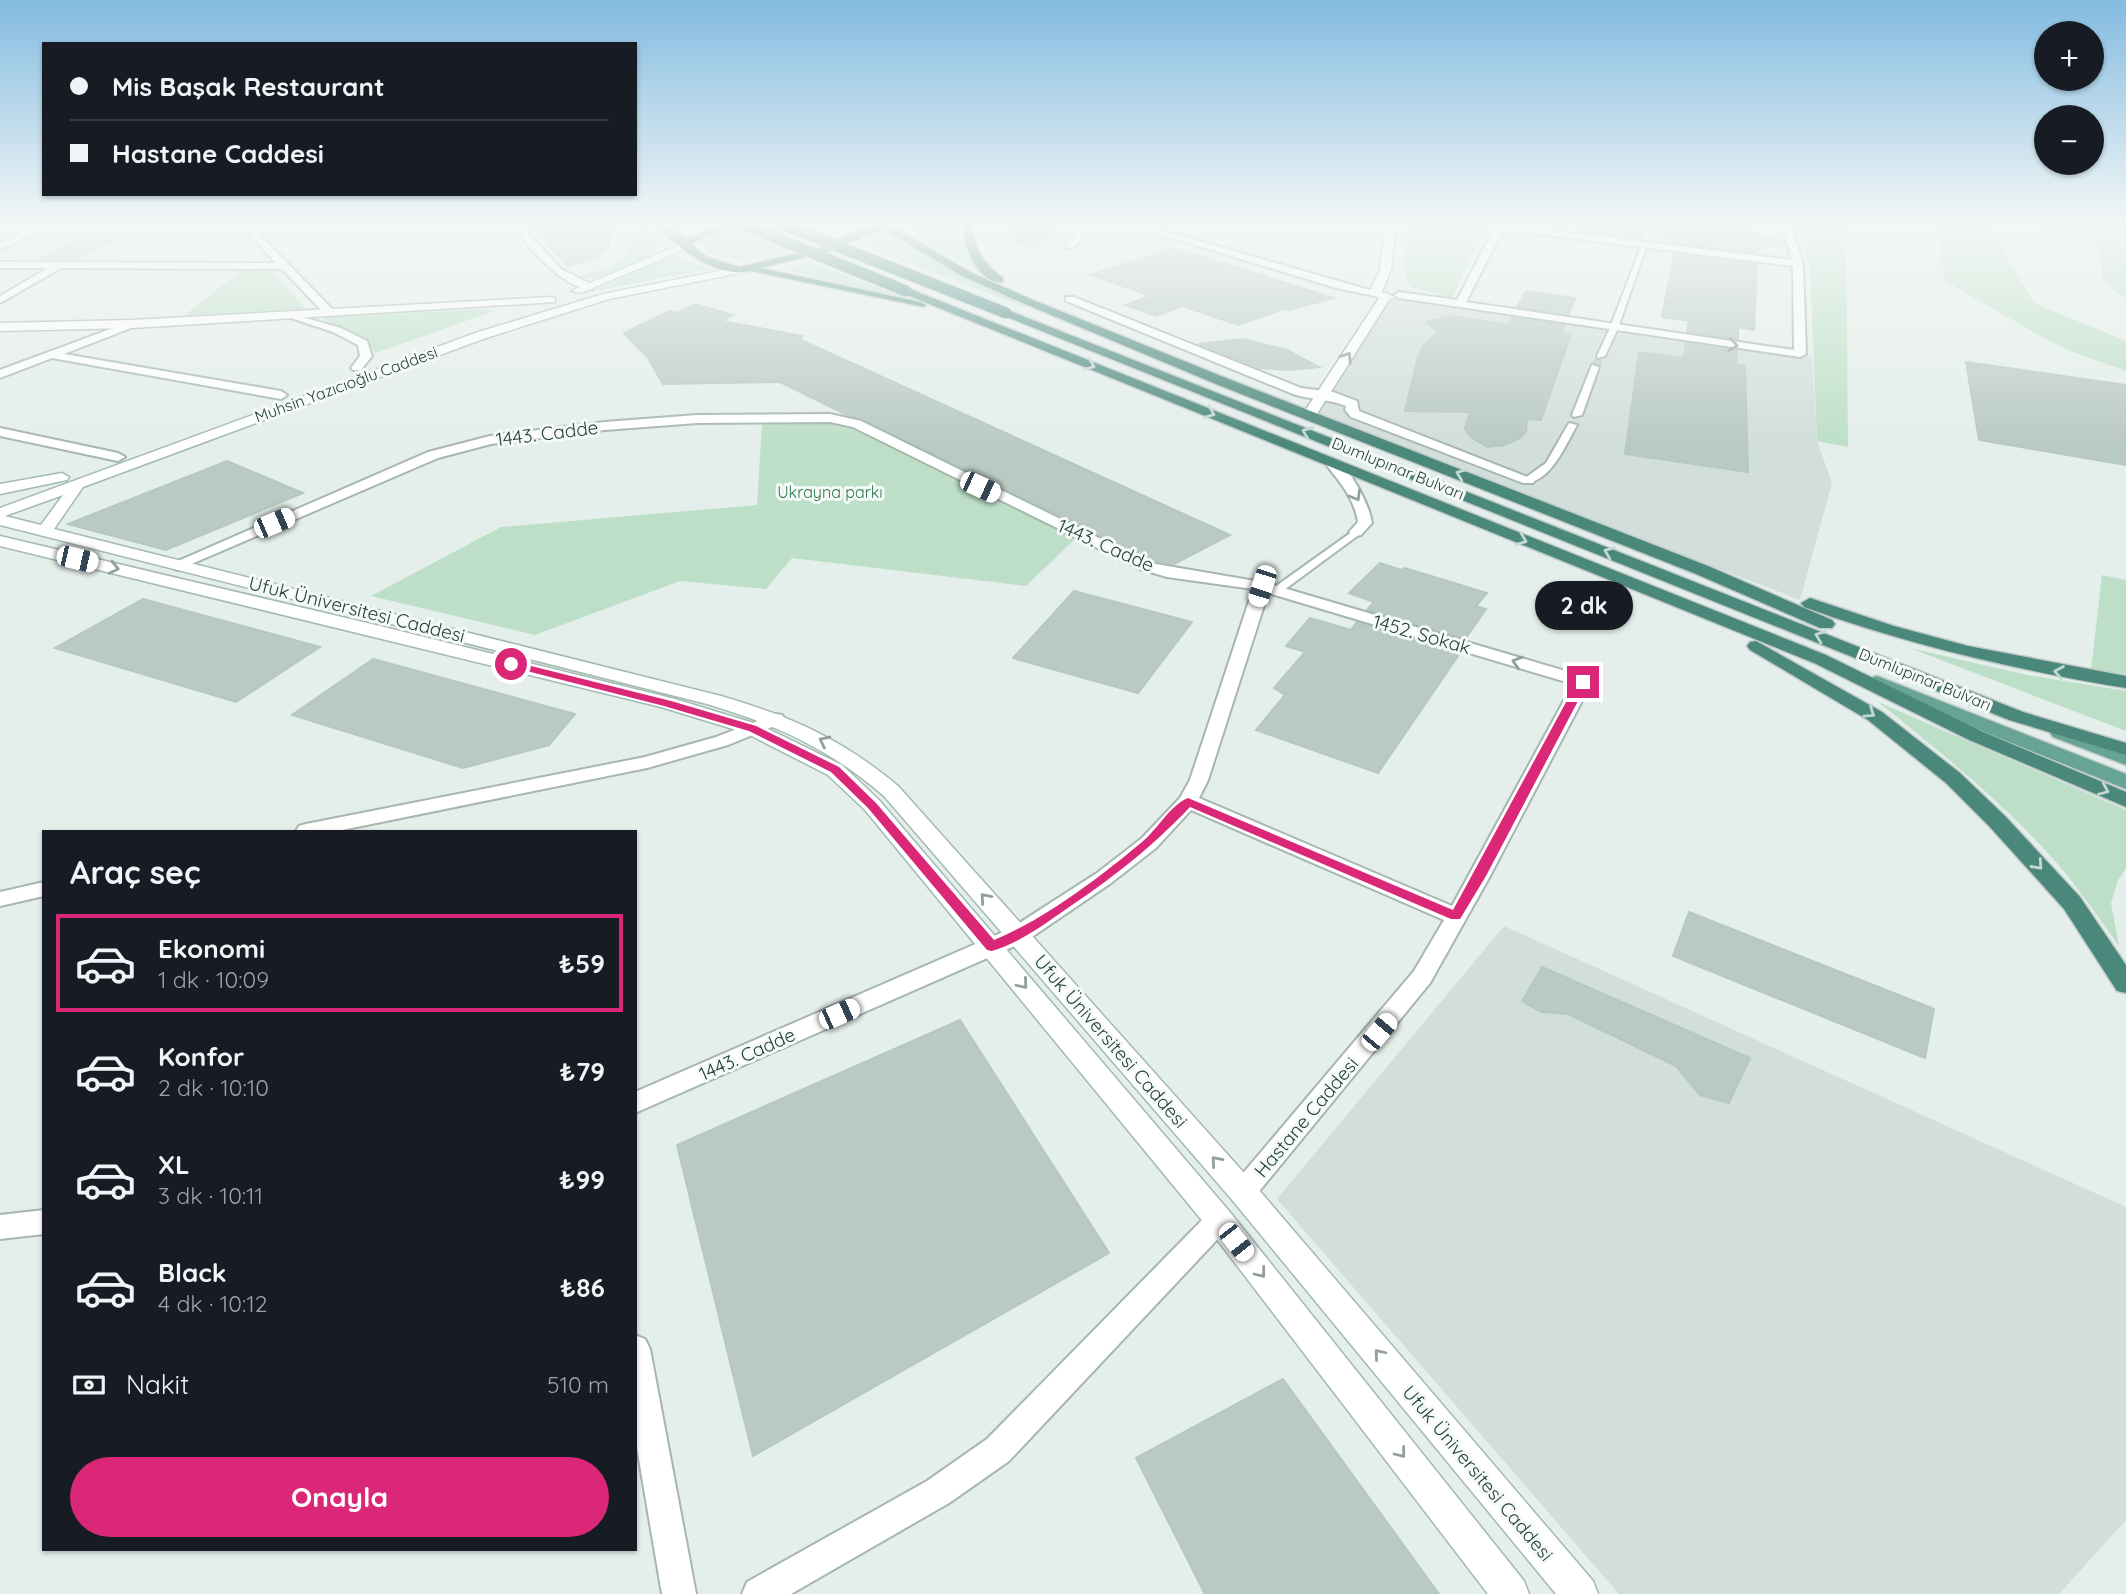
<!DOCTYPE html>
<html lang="tr">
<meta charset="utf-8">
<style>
body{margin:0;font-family:Quicksand,sans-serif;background:#20242c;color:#f1f3f6;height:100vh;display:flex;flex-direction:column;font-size:26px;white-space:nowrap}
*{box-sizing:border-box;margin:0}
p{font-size:23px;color:#9ea1a6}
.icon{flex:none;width:38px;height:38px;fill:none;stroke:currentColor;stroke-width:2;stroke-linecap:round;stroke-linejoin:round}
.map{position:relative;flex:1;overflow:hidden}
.drawer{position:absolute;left:42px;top:830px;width:595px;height:721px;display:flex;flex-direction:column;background:#171b24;border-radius:0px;box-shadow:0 2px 5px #0004}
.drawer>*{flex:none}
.guide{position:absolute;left:42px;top:42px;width:595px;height:154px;border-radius:0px;box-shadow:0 2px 5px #0004;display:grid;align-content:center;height:154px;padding:0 28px;background:#171b24}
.fabs{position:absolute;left:2034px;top:21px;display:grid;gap:14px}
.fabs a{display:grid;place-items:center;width:70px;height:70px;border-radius:50%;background:#171b24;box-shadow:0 2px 5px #0004;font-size:35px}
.end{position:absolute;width:32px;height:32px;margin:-16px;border:9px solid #db2777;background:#fff;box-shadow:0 0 0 4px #fff}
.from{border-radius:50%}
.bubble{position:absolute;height:49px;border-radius:24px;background:#171b24;box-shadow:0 2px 5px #0004;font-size:23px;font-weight:800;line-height:49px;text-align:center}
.car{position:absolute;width:21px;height:42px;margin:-21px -10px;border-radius:9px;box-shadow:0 0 5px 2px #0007;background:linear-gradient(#fff 24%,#345 0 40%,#fff 0 76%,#345 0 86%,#fff 0)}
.guide b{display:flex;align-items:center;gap:24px;height:66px;font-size:26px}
.guide b+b{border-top:2px solid #363941}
.guide i{width:18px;height:18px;background:#f1f3f6}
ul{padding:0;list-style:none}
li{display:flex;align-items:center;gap:21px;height:98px;margin:0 14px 10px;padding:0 14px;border:4px solid transparent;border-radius:0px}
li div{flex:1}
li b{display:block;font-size:26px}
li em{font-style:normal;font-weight:800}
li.selected{border-color:#db2777}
li>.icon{width:63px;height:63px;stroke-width:1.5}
h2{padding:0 28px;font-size:32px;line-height:84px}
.pay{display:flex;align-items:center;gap:18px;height:77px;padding:0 28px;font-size:26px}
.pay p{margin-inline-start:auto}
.action{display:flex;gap:14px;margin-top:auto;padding:14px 28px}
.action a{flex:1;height:80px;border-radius:42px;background:#db2777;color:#fff;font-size:28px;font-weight:800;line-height:80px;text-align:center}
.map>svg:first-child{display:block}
.built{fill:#d2ded9}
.green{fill:#bddfc7}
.building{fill:#b9c9c3;stroke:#b6c8c1;stroke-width:2}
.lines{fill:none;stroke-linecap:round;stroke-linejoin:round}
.pedestrian-tunnel{stroke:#bdcbc7;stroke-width:8;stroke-dasharray:8 3.5;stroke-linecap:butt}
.pedestrian-casing{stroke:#a6b6b1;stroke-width:4}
.minor-casing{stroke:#a6b6b1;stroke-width:4}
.tertiary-casing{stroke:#a6b6b1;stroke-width:3}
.secondary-casing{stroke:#a2bab2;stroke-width:3}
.primary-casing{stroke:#c1cac8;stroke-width:3}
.trunk-casing{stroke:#c1cac8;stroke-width:3}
.pedestrian{fill:#fff;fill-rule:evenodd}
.minor{fill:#fff;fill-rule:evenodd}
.tertiary{fill:#fff;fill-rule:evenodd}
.secondary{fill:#fff;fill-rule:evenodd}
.primary{fill:#68a496;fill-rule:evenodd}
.trunk{fill:#4b887c;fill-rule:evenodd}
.trunk-bridge-casing{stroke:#c1cac8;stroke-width:13;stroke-linecap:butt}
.trunk-bridge{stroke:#4b887c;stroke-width:11}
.oneway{stroke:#91a09c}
.oneway2{stroke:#c2d8d3}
.route{fill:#db2777}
.labels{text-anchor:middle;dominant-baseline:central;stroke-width:6;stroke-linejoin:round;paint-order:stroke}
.far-street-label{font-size:16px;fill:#234039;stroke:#f5faf8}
.far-park-label{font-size:16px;fill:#2c784b;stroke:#f5faf8}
.street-label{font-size:19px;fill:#234039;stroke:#f5faf8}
</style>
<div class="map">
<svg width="2126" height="1594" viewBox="0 0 2126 1594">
<rect width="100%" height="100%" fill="#e4eeea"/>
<g class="built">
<polygon points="1385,297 1812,356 1817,441 1832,483 1800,600 1611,527 1523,501 1310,414"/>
<polygon points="1504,926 2126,1207 2126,1520 2059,1594 1619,1594 1277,1199"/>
</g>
<g class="green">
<path d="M914,223H960C960,246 967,258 984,273L922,240L912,229Z"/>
<path d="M1413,223H1478L1485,228L1452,298L1410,287C1399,268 1408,243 1413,223Z"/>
<polygon points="1797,223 1846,223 1848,447 1817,441 1810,268"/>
<polygon points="1938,223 1986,223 2034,303 2126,341 2126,371 2070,351 2039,335 1945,281"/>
<path d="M2018,223H2126V298C2092,277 2106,273 2097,242L2051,235L2036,225Z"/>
<path d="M639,225L663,236C660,264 610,276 586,278L582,275C619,265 627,262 639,225Z"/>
<path d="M733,228L790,253C763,260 733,264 706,252L702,242L710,235Z"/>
<polygon points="891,237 1030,309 859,244"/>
<polygon points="673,256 710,269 593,291"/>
<polygon points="808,262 927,305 787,270"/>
<polygon points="240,271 274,272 306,309 184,316"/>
<polygon points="480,309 494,311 376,353 361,337 321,318"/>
<polygon points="796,422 832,422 855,428 1072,534 1074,540 1026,586 792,558 766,589 680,581 535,635 371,596 501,527 757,505 762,425"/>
<polygon points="2102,575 2126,580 2126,674 2091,670"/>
<polygon points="1910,648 2027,675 2126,691 2126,731"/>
<path d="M1878,702L2126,810V869L2118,880L2111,903L2119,946C2096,914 2074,881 2047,852C1995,796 1937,749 1878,702Z"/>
</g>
<g class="building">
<polygon points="529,223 613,223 608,248 599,256 568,266"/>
<polygon points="1011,223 1064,223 1036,246 1018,244"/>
<polygon points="1581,223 1705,223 1704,228 1732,223 1784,242 1785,244 1757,249 1757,253 1672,243 1643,225 1641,239 1581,231"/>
<polygon points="77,240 113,240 78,259 40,259"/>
<polygon points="1174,248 1334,298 1289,310 1284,309 1238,325 1182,306 1156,316 1125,305 1151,296 1091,275"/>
<polygon points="1674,254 1757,264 1754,330 1738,327 1738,339 1687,332 1689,321 1662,317"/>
<polygon points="1526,291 1575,298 1569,314 1517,307"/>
<polygon points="695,304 733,315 722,321 802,336 801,340 1230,535 1174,564 1151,560 862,419 847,415 780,382 663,384 648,358 624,333 669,311 678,313"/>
<polygon points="1450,316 1508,325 1512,317 1565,325 1561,333 1571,334 1541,420 1527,419 1526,432 1519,439 1504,445 1487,447 1471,437 1465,429 1470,412 1405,411 1417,360 1423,346 1438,332 1427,322"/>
<polygon points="1243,339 1287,350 1319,367 1290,370 1259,368 1199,344"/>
<polygon points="1686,343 1737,350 1736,365 1745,366 1748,472 1625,454 1639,352 1684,358"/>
<polygon points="1966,362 2126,385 2126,465 1979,440"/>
<polygon points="227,461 303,493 166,550 68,524"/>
<polygon points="1380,563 1401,570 1405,568 1487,593 1476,606 1486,609 1465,639 1367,610 1374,602 1349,593"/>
<polygon points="1074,591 1192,622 1138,693 1013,658"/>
<polygon points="143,599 320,647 236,702 55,648"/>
<polygon points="1310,618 1351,630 1357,622 1460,653 1378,773 1256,730 1285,695 1274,688 1305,652 1286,646"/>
<polygon points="373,659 575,714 549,745 463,768 292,715"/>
<polygon points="1689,912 1934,1009 1925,1058 1673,956"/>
<polygon points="1542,967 1750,1058 1729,1103 1700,1095 1676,1066 1568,1014 1541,1012 1522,1001"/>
<polygon points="960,1020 1109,1253 753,1456 677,1145"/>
<polygon points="1283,1379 1439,1594 1205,1594 1136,1458"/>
</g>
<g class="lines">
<polyline class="pedestrian-tunnel" points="1595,367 1601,356"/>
<g class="pedestrian-casing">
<g id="pedestrian">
<polygon points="1642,244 1647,245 1618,328 1605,356 1598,358 1597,356 1610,328"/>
<polygon points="1592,365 1599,367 1582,415 1574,417 1572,415"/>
<path d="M1569,423L1577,425C1566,444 1550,484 1525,482V478L1546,463Z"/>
<polygon points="1356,529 1360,530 1360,534 1280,593 1272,593 1272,589"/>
</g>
</g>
<g class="minor-casing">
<g id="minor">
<polygon points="42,223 53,223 0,250 0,243"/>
<polygon points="239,223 248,223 334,311 334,315 326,315 282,269 61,268 0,303 0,296 48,268 0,268 0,262 276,263"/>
<path d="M510,223H519L561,269L593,285V289C563,291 527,244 510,223Z"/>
<polygon points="1086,223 1095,223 1073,248 1067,248 1067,244"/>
<polygon points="1123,223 1137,223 1380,293 1375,296 1336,288"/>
<path d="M1781,223H1790L1803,264L1806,354L1800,357L1399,298L1394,295L1399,292L1457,300L1495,227L1500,224L1792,260ZM1503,230L1793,266L1794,350L1466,302Z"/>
<path d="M1066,297H1074L1301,388L1333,392L1357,401L1359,411L1535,480L1533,483H1523L1351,417L1345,410L1346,406C1329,399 1311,400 1293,394L1066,301Z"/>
<polygon points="288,313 341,328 367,341 372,356 361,370 353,370 351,368 360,356 358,345 333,332 288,317"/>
<polygon points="132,321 137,324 136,326 64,354 281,391 287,395 281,399 52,358 0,378 0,370"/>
<path d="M830,414L861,421L1150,563L1267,583L1589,678L1592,682L1490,876L1430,983L1252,1200L1243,1204L1234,1200L1230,1192L1234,1184L1414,971L1444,920L1191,810L1156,848L1111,883L1026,941L635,1113V1092L1010,929L1097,873L1142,838L1180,798L1190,780L1253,589L1167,577L1140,569L853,427L830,422L697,423L605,430L491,444L438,458L182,568L177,570L169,565L428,452L490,436L605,422L697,415ZM1268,593L1573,684L1452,906L1199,798L1208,780Z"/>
<polygon points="0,428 118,453 125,457 118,461 0,436"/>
<path d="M1331,458C1349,464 1369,504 1372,523L1361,535L1356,536L1349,532L1358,522C1354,497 1339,481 1324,462Z"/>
<polygon points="776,714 782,715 785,719 782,723 728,745 647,768 337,831 296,831 299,826 306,824 645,757 716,737"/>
<polygon points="44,882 44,896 0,906 0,892"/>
<polygon points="1219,1208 1228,1212 1232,1220 1228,1228 1009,1461 949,1503 791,1594 742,1594 747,1582 927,1481 987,1439 1210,1212"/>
<polygon points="44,1210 44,1234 0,1239 0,1215"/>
<polygon points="635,1335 645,1339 650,1349 696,1594 662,1594 635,1436"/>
</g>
</g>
<g class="tertiary-casing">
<g id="tertiary">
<polygon points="1386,223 1396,223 1391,270 1382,292 1395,297 1389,300 1315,417 1305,417 1303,414 1379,298 1369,293 1380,270"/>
<polygon points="551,297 555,298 555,302 132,328 0,331 0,323 132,320"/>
</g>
</g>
<g class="secondary-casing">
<g id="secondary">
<polygon points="684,243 689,246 688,248 581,293 571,291"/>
<path d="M740,267L744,268V272L609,299L486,338L83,487L54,529L721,696C790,716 842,739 898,786L1253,1183L1593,1581L1598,1594H1556L1233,1201L884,796C828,748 777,725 707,704L0,525V508L478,332L603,294ZM63,495L41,525L5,516Z"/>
<polygon points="62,473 69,477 67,480 0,494 0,484"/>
<polygon points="0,536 380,626 675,699 760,725 842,765 879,800 1229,1211 1524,1581 1529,1594 1488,1594 1209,1229 865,810 828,775 746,733 661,707 0,546"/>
</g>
</g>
<g class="primary-casing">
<g id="primary">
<polygon points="1877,676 2126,774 2126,789 1870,686 1868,682 1870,678"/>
<polygon points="2060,727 2126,752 2126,765 2053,737 2050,733 2053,729"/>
</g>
</g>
<g class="trunk-casing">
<g id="trunk">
<path d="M654,223H665L685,239L726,223H740L691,244L707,257L740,267L822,247L875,223H887L970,272L1033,300L1226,378L1708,566L1832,620L1835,624L1832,628H1820L1696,574L1216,384L1025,304L962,276L883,229L830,251L761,268L920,302L926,305L924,307L751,271C715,279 677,247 654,223Z"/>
<path d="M962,223H972C973,248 983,263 1003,278V282C978,285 962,243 962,223Z"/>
<polygon points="902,289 910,289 1826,655 1981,731 2126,792 2126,807 1967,739 1814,663 902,293"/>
<polygon points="1002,311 1010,311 2023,712 2126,743 2126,755 2009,720 1002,315"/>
<path d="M1810,598L1894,626L1968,646L2126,676V688C2016,670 1909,645 1804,607L1801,603Z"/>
<polygon points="1756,641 1882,712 1960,773 2005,816 2080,897 2126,965 2126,993 2117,991 2064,909 1989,826 1946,783 1868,720 1750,650 1747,646 1750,642"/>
</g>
</g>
<use href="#pedestrian" class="pedestrian"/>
<use href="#minor" class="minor"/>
<use href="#tertiary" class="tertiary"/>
<use href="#secondary" class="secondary"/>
<use href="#primary" class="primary"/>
<use href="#trunk" class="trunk"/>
<g class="trunk-bridge-casing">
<g id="trunk-bridge">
<polyline points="739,223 906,291"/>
<polyline points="779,223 1006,313"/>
</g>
</g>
<use href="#trunk-bridge" class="trunk-bridge"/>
</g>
<defs><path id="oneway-chevron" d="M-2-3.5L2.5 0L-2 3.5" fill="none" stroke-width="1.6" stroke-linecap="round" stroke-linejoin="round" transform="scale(1.75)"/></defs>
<g class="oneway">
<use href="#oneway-chevron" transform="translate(1733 345) rotate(8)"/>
<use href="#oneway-chevron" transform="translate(1347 357) rotate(-57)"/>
<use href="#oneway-chevron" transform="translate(1356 496) rotate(60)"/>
<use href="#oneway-chevron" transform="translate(114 568) rotate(13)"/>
<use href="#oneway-chevron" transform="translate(1517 662) rotate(-163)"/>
<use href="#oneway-chevron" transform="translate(824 741) rotate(-154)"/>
<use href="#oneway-chevron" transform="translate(985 898) rotate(-131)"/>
<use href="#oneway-chevron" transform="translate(1023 984) rotate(50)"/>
<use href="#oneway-chevron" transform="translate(1216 1161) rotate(-131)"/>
<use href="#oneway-chevron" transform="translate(1261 1273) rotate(52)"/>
<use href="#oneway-chevron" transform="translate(1379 1354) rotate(-130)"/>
<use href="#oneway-chevron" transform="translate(1401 1453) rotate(52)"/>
</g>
<g class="oneway2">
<use href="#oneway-chevron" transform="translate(1090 365) rotate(22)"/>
<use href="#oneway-chevron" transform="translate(1210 413) rotate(22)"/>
<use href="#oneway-chevron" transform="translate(1307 432) rotate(-158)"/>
<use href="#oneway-chevron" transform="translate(1461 474) rotate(-158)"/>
<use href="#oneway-chevron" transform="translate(1522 540) rotate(22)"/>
<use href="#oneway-chevron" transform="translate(1609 552) rotate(-158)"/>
<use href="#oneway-chevron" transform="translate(1820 636) rotate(-158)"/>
<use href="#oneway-chevron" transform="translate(2059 672) rotate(-171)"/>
<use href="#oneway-chevron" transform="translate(1870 713) rotate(34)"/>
<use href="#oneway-chevron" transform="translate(2104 790) rotate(23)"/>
<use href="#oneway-chevron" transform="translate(2038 865) rotate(48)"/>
</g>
<linearGradient id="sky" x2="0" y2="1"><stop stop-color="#83bbe0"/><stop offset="0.5" stop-color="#f3f7f6"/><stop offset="1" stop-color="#f3f7f6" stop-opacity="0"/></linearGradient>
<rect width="2126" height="446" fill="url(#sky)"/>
<path class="route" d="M511,661L671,701L756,726L839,767L876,803L994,940C1045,919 1099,878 1142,842C1157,830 1170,805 1188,798L1453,910L1577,682L1583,679L1588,682L1486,876L1460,919H1451L1190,807C1149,850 1111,879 1062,912C1039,928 1018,943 992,951L987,950L868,808L831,772L749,731L664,706L507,666L506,664Z"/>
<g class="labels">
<g class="far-street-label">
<text transform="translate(346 384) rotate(-20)">Muhsin Yazıcıoğlu Caddesi</text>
<text transform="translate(1398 468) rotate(22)">Dumlupınar Bulvarı</text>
<text transform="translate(1925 679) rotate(22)">Dumlupınar Bulvarı</text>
</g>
<g class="far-park-label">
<text x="830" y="492">Ukrayna parkı</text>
</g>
<g class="street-label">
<text transform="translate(547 433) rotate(-7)">1443. Cadde</text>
<text transform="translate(1106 545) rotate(24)">1443. Cadde</text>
<text transform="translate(357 609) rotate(14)">Ufuk Üniversitesi Caddesi</text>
<text transform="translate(1422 634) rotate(16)">1452. Sokak</text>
<text transform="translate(1111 1041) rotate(49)">Ufuk Üniversitesi Caddesi</text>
<text transform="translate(747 1054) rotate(-24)">1443. Cadde</text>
<text transform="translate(1306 1117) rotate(-50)">Hastane Caddesi</text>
<text transform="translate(1478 1473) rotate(50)">Ufuk Üniversitesi Caddesi</text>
</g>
</g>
</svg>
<div class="fabs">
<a>+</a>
<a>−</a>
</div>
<i class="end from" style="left:511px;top:664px"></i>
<i class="end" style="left:1583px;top:682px"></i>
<div class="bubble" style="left:1535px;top:581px;width:98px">2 dk</div>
<i class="car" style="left:980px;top:487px;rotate:115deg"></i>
<i class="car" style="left:274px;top:523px;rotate:67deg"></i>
<i class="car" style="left:77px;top:559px;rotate:103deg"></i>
<i class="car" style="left:1262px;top:586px;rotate:198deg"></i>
<i class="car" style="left:839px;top:1014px;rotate:66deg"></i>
<i class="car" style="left:1379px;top:1032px;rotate:40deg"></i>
<i class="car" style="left:1236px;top:1242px;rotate:142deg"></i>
<div class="guide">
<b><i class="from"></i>Mis Başak Restaurant</b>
<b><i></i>Hastane Caddesi</b>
</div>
<section class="drawer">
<h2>Araç seç</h2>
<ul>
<li class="selected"><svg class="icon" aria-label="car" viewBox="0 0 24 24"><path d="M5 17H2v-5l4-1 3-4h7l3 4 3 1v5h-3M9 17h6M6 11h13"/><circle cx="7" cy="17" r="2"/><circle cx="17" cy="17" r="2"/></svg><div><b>Ekonomi</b><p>1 dk · 10:09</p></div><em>₺59</em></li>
<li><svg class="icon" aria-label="car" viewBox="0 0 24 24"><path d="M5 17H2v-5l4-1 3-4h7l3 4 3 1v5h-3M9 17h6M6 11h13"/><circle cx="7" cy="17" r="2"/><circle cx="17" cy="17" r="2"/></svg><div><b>Konfor</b><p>2 dk · 10:10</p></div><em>₺79</em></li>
<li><svg class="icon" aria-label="car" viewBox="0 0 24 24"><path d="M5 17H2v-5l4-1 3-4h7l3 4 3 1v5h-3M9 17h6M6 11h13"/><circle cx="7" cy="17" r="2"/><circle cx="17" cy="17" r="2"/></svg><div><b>XL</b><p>3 dk · 10:11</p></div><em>₺99</em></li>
<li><svg class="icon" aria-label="car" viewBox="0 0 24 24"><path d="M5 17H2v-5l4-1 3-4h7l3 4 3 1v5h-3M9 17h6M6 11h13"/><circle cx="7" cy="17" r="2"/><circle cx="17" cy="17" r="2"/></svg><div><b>Black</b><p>4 dk · 10:12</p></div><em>₺86</em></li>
</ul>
<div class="pay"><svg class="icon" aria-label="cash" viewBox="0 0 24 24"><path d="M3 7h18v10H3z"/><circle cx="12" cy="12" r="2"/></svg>Nakit<p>510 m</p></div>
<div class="action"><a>Onayla</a></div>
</section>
</div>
